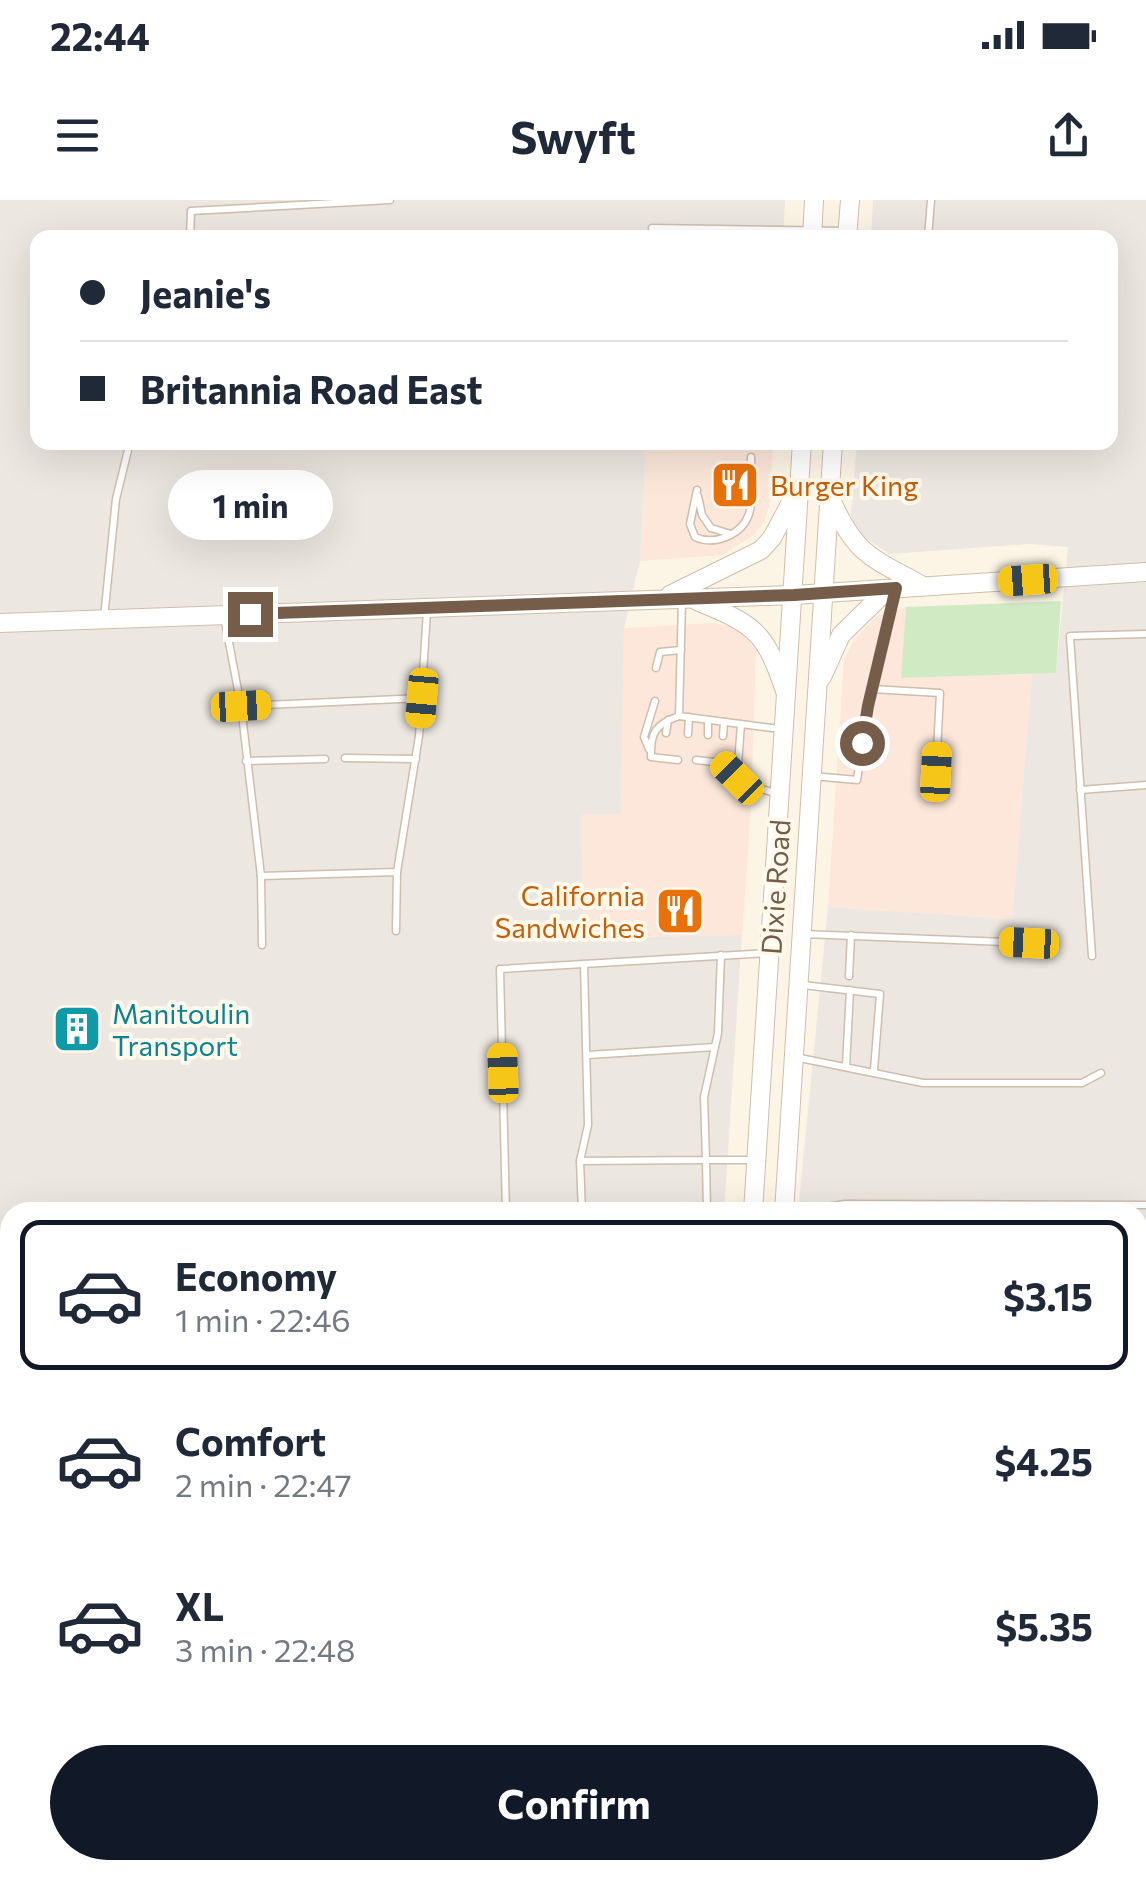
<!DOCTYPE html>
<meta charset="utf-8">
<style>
body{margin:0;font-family:Commissioner,sans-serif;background:#f2f2f3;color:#1f2937;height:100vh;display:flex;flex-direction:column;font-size:38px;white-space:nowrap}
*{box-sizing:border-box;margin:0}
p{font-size:32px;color:#747a83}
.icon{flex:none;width:55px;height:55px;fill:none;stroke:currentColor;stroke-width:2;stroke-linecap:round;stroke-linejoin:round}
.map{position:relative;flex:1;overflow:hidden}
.drawer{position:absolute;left:0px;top:1002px;width:1148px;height:678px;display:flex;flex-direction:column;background:#fff;border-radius:30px 30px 0 0;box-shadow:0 10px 40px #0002}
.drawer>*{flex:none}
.top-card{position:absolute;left:30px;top:30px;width:1088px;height:220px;border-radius:20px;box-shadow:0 10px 40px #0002;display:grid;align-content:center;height:220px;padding:0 50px;background:#fff}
.end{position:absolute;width:45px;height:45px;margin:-22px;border:12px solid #765d4a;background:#fff;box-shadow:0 0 0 5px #fff}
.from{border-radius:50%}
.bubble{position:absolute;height:70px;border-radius:35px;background:#fff;box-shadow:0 10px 40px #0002;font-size:32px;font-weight:700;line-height:70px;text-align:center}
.car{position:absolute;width:30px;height:60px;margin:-30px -15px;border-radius:12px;box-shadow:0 0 8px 2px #0007;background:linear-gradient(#f5c518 24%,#345 0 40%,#f5c518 0 76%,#345 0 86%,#f5c518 0)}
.top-card b{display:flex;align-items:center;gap:35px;height:95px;font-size:38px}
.top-card b+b{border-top:2px solid #e0e1e3}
.top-card i{width:25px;height:25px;background:#1f2937}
ul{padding:18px 0 0;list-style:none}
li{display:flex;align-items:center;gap:30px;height:150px;margin:0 20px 15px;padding:0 30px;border:5px solid transparent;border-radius:20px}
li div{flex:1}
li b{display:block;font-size:38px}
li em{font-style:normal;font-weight:700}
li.on{border-color:#111827}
li>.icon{width:90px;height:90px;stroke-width:1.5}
.action{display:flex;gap:20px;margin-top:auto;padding:20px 50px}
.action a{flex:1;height:115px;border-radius:60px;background:#111827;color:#fff;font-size:40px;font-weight:700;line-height:115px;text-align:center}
.status{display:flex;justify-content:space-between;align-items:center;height:70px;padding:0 50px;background:#fff;direction:ltr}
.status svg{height:28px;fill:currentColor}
header{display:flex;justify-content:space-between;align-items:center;height:130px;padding:0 50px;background:#fff;font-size:45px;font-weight:700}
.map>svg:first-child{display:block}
.commercial{fill:#fce7da}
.industrial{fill:#ece7e0}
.green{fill:#d0eac4}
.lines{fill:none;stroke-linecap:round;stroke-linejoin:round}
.lane-casing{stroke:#cebeac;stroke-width:9}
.street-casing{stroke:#cebeac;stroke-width:15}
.secondary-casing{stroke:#d1bea9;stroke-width:20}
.lane{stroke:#fff;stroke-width:6}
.street{stroke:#fff;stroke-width:12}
.secondary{stroke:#fff;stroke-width:18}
.route{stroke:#765d4a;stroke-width:12}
.labels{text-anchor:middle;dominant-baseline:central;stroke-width:8;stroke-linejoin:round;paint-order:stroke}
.food-label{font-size:28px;fill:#c56008;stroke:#fff9ec;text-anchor:start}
.street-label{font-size:28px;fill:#765d4a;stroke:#fff9ec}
.culture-label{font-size:28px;fill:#0d838f;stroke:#fff9ec;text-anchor:start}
</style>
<div class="status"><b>22:44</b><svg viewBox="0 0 49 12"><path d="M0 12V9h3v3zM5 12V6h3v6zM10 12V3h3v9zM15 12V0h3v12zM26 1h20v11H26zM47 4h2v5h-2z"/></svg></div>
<header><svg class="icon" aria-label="menu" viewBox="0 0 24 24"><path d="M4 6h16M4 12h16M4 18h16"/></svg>Swyft<svg class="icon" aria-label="share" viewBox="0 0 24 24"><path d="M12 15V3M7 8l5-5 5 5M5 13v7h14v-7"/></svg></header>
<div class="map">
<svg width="1146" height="1679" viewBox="0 0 1146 1679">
<rect width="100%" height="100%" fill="#fcf5e6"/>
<g class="commercial">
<polygon points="646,243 773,243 770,302 764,322 754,335 722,355 640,361"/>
<polygon points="906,407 902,478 1032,474 1012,719 828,707 844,459 856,437 877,416"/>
<polygon points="713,423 731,427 745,436 756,451 751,607 742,735 584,738 581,615 621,614 624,428"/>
<rect x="773" y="1670" width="327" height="9"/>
</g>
<g class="industrial">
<polygon points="0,0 785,0 783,38 38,38 38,242 646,243 640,361 624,428 621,614 581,615 584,738 742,735 724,1012 10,1012 10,1670 691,1670 690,1679 0,1679"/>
<polygon points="873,0 1146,0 1146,1075 1138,1074 1138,1012 798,1012 828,707 1012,719 1032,474 1056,472 1068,347 1029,344 889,354 850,327 857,243 1110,242 1110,38 871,37"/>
</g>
<polygon class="green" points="1061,401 1056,473 901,478 906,407"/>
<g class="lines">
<g class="lane-casing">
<g id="lane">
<polyline points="652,28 847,31"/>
<polyline points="190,38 191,11 390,0"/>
<polyline points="928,38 931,0"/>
<path d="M697,290L690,324L695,337C714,346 742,335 749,314C754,298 751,274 751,257"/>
<polyline points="698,296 702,315 711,328 731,334"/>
<polyline points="682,400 679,516 780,529"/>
<polyline points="224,416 241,506 422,498"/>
<polyline points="104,418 116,299 130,242"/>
<polyline points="656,468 660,452 681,450"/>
<polyline points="872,489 940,493 936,572"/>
<polyline points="241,506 261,676 262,745"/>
<polyline points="666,533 668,520"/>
<polyline points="688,534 689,517"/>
<polyline points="708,535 708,520"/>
<polyline points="723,536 724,522"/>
<polyline points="649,549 644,537 655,501"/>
<polyline points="345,558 416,559"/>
<path d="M678,560L651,557C650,532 656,524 679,516"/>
<polyline points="696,560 723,563 751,586 775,593"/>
<polyline points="246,561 325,559"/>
<polyline points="813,576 857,580 868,507 895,391"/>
<polyline points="737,577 741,524"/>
<polyline points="1080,590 1146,585"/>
<polyline points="397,672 419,536 427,411"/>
<polyline points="261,676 397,672 396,731"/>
<polyline points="803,734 1029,743"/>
<polyline points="1092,756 1070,436 1146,434"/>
<polyline points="849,776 851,735"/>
<polyline points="803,785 880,794 874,870"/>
<polyline points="588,855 715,847"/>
<polyline points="795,857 923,883 1082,883 1101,873"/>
<polyline points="846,866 850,790"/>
<polyline points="580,961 706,960 704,897 718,833 721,755"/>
<polyline points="506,1012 500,769 769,753"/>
<polyline points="582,1012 580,961 588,925 584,764"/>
<polyline points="707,1012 706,960 752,960"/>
<polyline points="797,1012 845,1004 1146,1005"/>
<polyline points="1138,1244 1146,1244"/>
<polyline points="1138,1260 1146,1261"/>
<polyline points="1138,1276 1146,1277"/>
<polyline points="1138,1293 1146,1294"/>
<polyline points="888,1677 980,1679"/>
<polyline points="57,1679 58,1670"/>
<polyline points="127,1679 127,1670"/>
<polyline points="1031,1679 1031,1670"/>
<polyline points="1042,1679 1069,1676 1069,1670"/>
</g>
</g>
<g class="street-casing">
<g id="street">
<polyline points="1138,1350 1146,1350"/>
<polyline points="0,1368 10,1368"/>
<polyline points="1138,1541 1146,1420"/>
<polyline points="26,1679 26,1670"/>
<polyline points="1128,1679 1128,1670"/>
</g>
</g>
<g class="secondary-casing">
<g id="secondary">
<polyline points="812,38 814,0"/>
<polyline points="847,38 850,0"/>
<path d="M832,302C857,357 873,358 923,386"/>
<polyline points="670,395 761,350 772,338 798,289"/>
<path d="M697,401C755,425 765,431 785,491"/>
<polyline points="0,423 794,395 1146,372"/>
<polyline points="822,477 841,435 888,389"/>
<polyline points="753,1012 802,242"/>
<polyline points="784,1012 833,242"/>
<polyline points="713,1679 713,1670"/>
<polyline points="743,1679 744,1670"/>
</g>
</g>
<use href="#lane" class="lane"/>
<use href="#street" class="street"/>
<use href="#secondary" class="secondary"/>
</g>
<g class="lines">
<polyline class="route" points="250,414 794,395 896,388 868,506 862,543"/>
</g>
<defs>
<g id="restaurant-square" transform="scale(2.5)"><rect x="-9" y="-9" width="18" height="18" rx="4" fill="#e8710a" stroke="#fff9ec"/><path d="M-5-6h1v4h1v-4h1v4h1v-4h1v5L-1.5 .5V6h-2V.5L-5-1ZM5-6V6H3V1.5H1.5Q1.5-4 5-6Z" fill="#fff"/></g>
<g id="building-square" transform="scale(2.5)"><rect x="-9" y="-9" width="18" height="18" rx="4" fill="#0f9aa8" stroke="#fff9ec"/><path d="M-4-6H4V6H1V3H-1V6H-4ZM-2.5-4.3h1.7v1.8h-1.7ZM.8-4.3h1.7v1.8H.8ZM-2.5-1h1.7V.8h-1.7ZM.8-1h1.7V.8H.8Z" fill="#fff"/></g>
</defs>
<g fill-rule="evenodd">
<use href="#restaurant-square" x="735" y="285"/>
<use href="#restaurant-square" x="680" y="711"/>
<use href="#building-square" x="77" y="829"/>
</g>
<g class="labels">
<g class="food-label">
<text x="770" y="285">Burger King</text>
<text x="645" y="695" text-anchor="end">California<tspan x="645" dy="32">Sandwiches</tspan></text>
</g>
<g class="street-label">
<text transform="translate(775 687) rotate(-86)">Dixie Road</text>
</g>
<g class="culture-label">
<text x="112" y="813">Manitoulin<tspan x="112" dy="32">Transport</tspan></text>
</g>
</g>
</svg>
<i class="end from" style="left:862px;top:543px"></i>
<i class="end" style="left:250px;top:414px"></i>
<div class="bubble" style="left:168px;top:270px;width:165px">1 min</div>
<i class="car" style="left:1028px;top:380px;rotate:266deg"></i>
<i class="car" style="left:422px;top:498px;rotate:185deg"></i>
<i class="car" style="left:241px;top:506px;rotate:87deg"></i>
<i class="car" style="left:936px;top:572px;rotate:3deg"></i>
<i class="car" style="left:737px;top:578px;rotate:315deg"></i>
<i class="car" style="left:1029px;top:743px;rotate:273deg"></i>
<i class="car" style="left:503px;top:873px;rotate:358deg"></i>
<div class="top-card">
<b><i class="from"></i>Jeanie's</b>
<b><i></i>Britannia Road East</b>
</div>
<section class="drawer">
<ul>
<li class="on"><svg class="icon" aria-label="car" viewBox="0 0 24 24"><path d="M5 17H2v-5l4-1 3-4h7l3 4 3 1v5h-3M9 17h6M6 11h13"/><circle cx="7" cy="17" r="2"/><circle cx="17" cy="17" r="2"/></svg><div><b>Economy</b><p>1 min · 22:46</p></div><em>$3.15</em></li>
<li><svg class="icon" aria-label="car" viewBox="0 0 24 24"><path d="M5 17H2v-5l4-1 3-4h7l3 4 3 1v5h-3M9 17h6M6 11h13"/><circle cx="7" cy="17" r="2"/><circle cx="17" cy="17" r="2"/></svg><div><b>Comfort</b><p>2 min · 22:47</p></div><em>$4.25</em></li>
<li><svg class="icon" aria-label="car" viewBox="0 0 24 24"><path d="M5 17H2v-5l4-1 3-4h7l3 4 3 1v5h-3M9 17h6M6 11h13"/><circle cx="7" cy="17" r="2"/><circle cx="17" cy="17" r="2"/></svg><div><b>XL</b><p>3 min · 22:48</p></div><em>$5.35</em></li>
</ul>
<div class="action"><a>Confirm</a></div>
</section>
</div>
